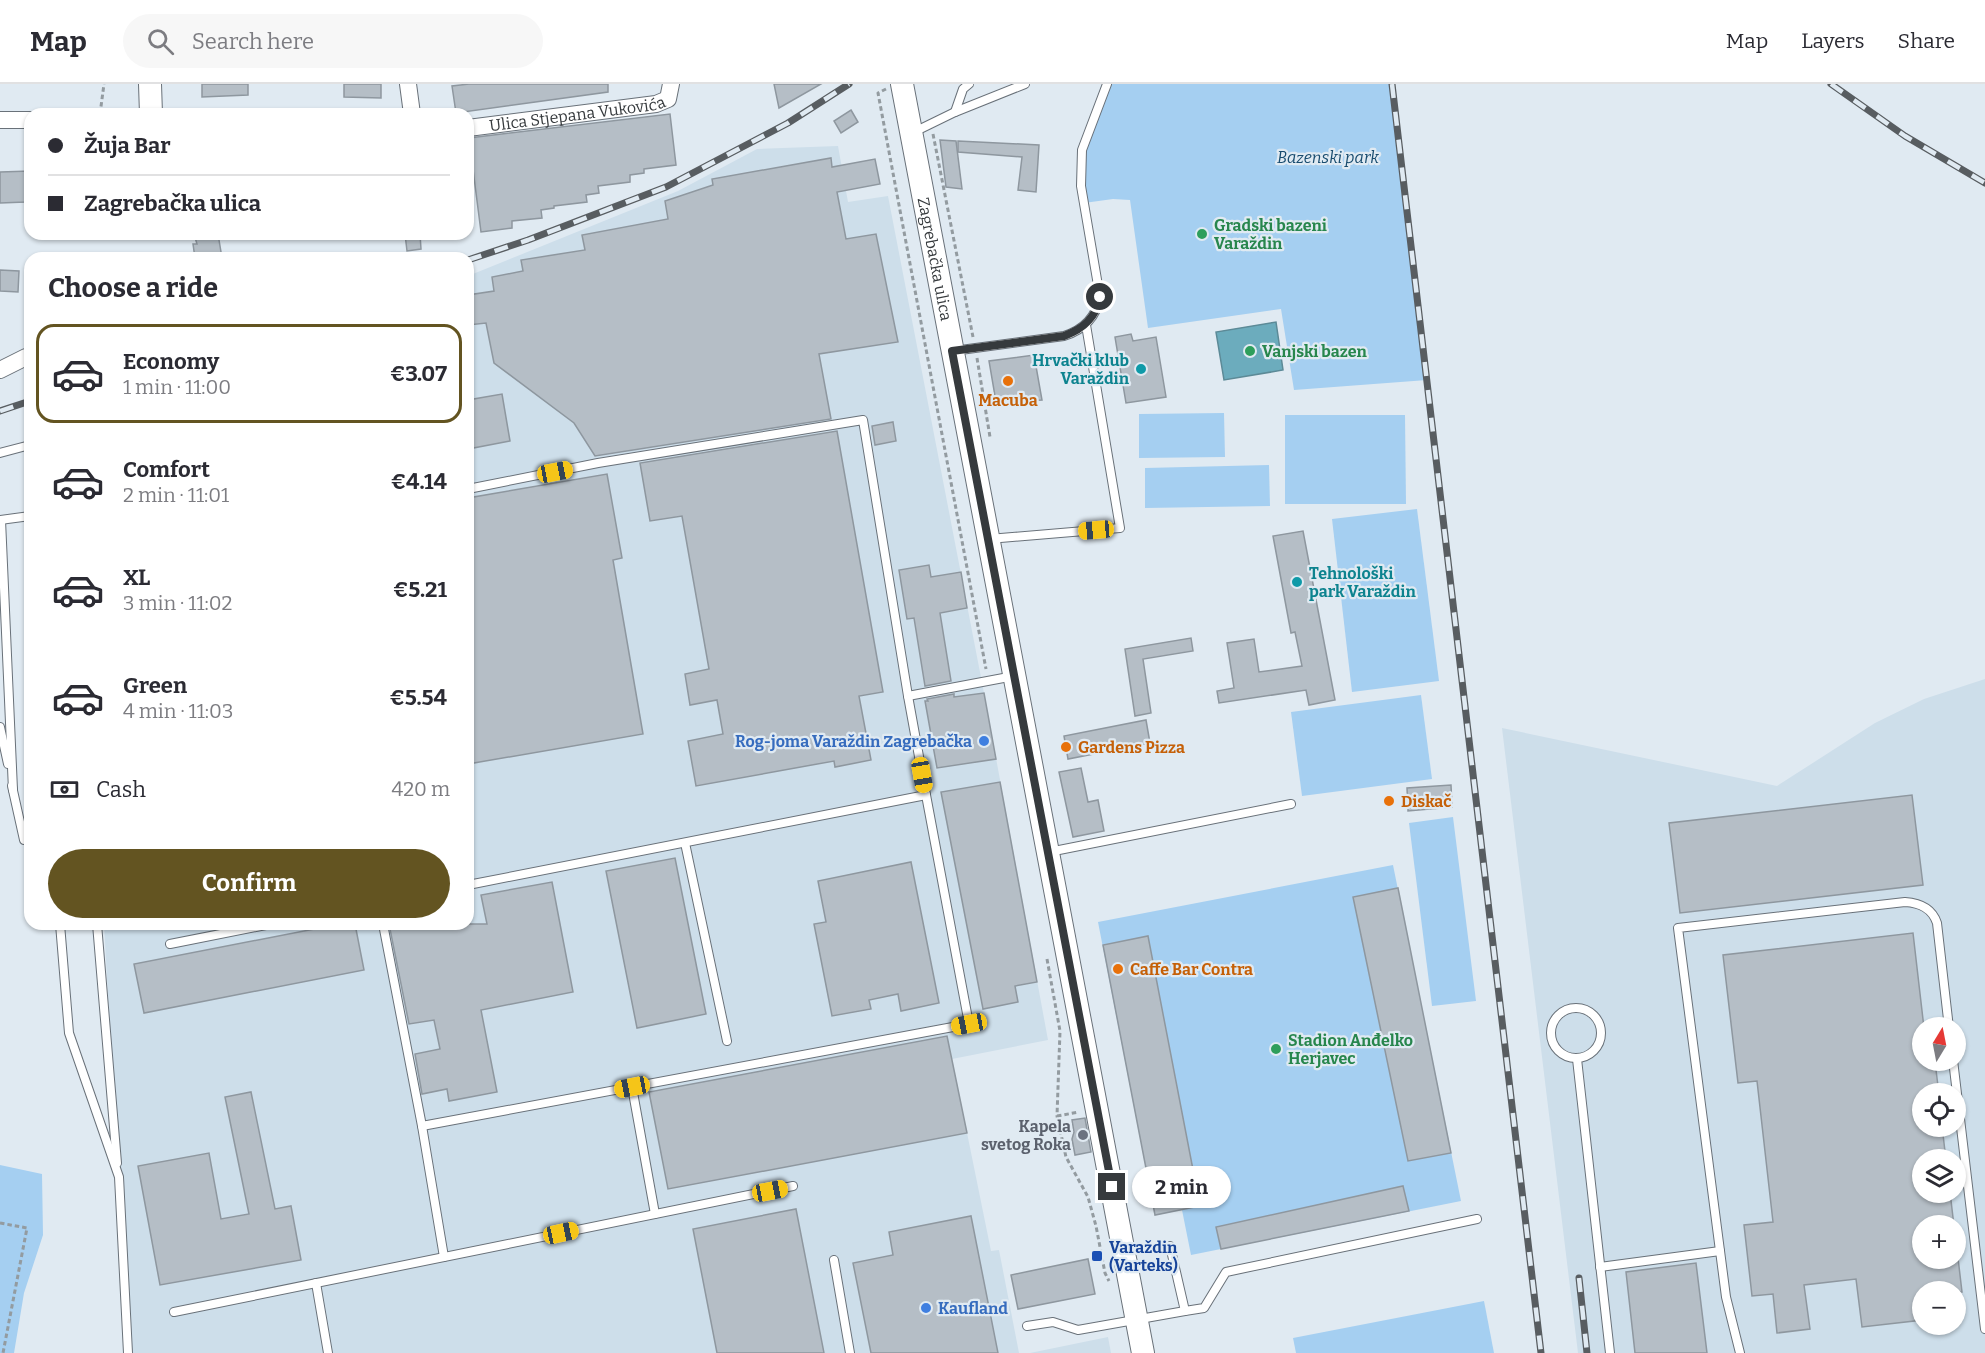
<!DOCTYPE html>
<meta charset="utf-8">
<style>
body{margin:0;font-family:Bitter,serif;background:#f7f7f7;color:#2b2b33;height:100vh;display:flex;flex-direction:column;font-size:22px;white-space:nowrap}
*{box-sizing:border-box;margin:0}
p{font-size:20px;color:#7c7c81}
.icon{flex:none;width:33px;height:33px;fill:none;stroke:currentColor;stroke-width:2;stroke-linecap:round;stroke-linejoin:round}
.map{position:relative;flex:1;overflow:hidden}
.drawer{position:absolute;left:24px;top:168px;width:450px;height:678px;display:flex;flex-direction:column;background:#fff;border-radius:18px;box-shadow:0 2px 4px #0004}
.drawer>*{flex:none}
.banner{position:absolute;left:24px;top:24px;width:450px;height:132px;border-radius:18px;box-shadow:0 2px 4px #0004;display:grid;align-content:center;height:132px;padding:0 24px;background:#fff}
.needle{width:39px;rotate:10deg}
.buttons{position:absolute;left:1912px;top:933px;display:grid;gap:12px}
.buttons a{display:grid;place-items:center;width:54px;height:54px;border-radius:50%;background:#fff;box-shadow:0 2px 4px #0004;font-size:30px}
.end{position:absolute;width:27px;height:27px;margin:-14px;border:8px solid #363a3d;background:#fff;box-shadow:0 0 0 3px #fff}
.from{border-radius:50%}
.bubble{position:absolute;height:42px;border-radius:21px;background:#fff;box-shadow:0 2px 4px #0004;font-size:20px;font-weight:700;line-height:42px;text-align:center}
.car{position:absolute;width:18px;height:36px;margin:-18px -9px;border-radius:8px;box-shadow:0 0 4px 2px #0007;background:linear-gradient(#f5c518 24%,#345 0 40%,#f5c518 0 76%,#345 0 86%,#f5c518 0)}
.banner b{display:flex;align-items:center;gap:21px;height:57px;font-size:22px}
.banner b+b{border-top:2px solid #e1e1e2}
.banner i{width:15px;height:15px;background:#2b2b33}
ul{padding:0;list-style:none}
li{display:flex;align-items:center;gap:18px;height:99px;margin:0 12px 9px;padding:0 12px;border:3px solid transparent;border-radius:18px}
li div{flex:1}
li b{display:block;font-size:22px}
li em{font-style:normal;font-weight:700}
li.selected{border-color:#635421}
li>.icon{width:54px;height:54px;stroke-width:1.5}
h2{padding:0 24px;font-size:27px;line-height:72px}
.pay{display:flex;align-items:center;gap:15px;height:66px;padding:0 24px;font-size:22px}
.pay p{margin-inline-start:auto}
.cta{display:flex;gap:12px;margin-top:auto;padding:12px 24px}
.cta a{flex:1;height:69px;border-radius:36px;background:#635421;color:#fff;font-size:24px;font-weight:700;line-height:69px;text-align:center}
header{display:flex;align-items:center;gap:36px;box-sizing:border-box;height:84px;padding:0 30px;background:#fff;border-bottom:2px solid #e1e1e2}
header strong{font-size:28px}
nav{display:flex;gap:33px;margin-inline-start:auto;font-size:21px}
.search{width:420px;height:54px;background:#f7f7f7;display:flex;align-items:center;gap:15px;box-sizing:border-box;padding:0 21px;border-radius:33px;color:#7c7c81;font-size:22px}
.map>svg:first-child{display:block}
.built{fill:#cddeea;fill-rule:evenodd}
.green{fill:#a5cff1}
.water{fill:#6cacbd;stroke:#5c8a97;stroke-width:1.5}
.building{fill:#b5bec6;stroke:#8e979f;stroke-width:1.5}
.lines{fill:none;stroke-linecap:round;stroke-linejoin:round}
.service-casing{stroke:#697179;stroke-width:10}
.minor-casing{stroke:#697179;stroke-width:18}
.secondary-casing{stroke:#697179;stroke-width:24}
.path{stroke:#939ba0;stroke-width:3;stroke-dasharray:4.5 3;stroke-linecap:butt}
.service{stroke:#fff;stroke-width:8}
.minor{stroke:#fff;stroke-width:16}
.secondary{stroke:#fff;stroke-width:22}
.rail-casing{stroke:#585d61;stroke-width:7}
.rail{stroke:#e0eaf2;stroke-width:4.5;stroke-dasharray:14;stroke-linecap:butt}
.route{stroke:#363a3d;stroke-width:8}
.leisure-dot{fill:#2e9e5b;stroke:#e0eaf2;stroke-width:2}
.culture-dot{fill:#0f9aa8;stroke:#e0eaf2;stroke-width:2}
.food-dot{fill:#e8710a;stroke:#e0eaf2;stroke-width:2}
.shop-dot{fill:#3f7fe0;stroke:#e0eaf2;stroke-width:2}
.worship-dot{fill:#6b7280;stroke:#e0eaf2;stroke-width:2}
.transit-dot{fill:#1a4fb4;stroke:#e0eaf2;stroke-width:2}
.labels{text-anchor:middle;dominant-baseline:central;stroke-width:4.5;stroke-linejoin:round;paint-order:stroke}
.street-label{font-size:16px;fill:#363a3d;stroke:#e0eaf2}
.park-label{font-size:16px;font-style:italic;fill:#184c6f;stroke:#e0eaf2}
.leisure-label{font-size:16px;font-weight:bold;fill:#27864d;stroke:#e0eaf2;text-anchor:start}
.culture-label{font-size:16px;font-weight:bold;fill:#0d838f;stroke:#e0eaf2;text-anchor:end}
.food-label{font-size:16px;font-weight:bold;fill:#c56008;stroke:#e0eaf2;text-anchor:start}
.shop-label{font-size:16px;font-weight:bold;fill:#366cbe;stroke:#e0eaf2;text-anchor:end}
.worship-label{font-size:16px;font-weight:bold;fill:#5b616d;stroke:#e0eaf2;text-anchor:end}
.transit-label{font-size:16px;font-weight:bold;fill:#164399;stroke:#e0eaf2;text-anchor:start}
</style>
<header>
<strong>Map</strong>
<div class="search"><svg class="icon" aria-label="search" viewBox="0 0 24 24"><circle cx="10" cy="10" r="6"/><path d="M15 15l6 6"/></svg>Search here</div>
<nav><a>Map</a><a>Layers</a><a>Share</a></nav>
</header>
<div class="map">
<svg width="1985" height="1269" viewBox="0 0 1985 1269">
<rect width="100%" height="100%" fill="#e0eaf2"/>
<g class="built">
<polygon points="838,62 848,118 888,112 984,609 1048,956 952,975 991,1167 999,1166 1019,1269 128,1269 104,840 468,840 468,192 678,107 757,65"/>
<path d="M1985,595V1269H1578L1502,644L1777,702L1875,639L1924,615ZM1923,944H1956V976H1923ZM1923,1010H1956V1042H1923ZM1923,1076H1956V1108H1923ZM1923,1142H1956V1174H1923ZM1923,1208H1956V1240H1923Z"/>
<polygon points="1108,1253 1111,1269 1030,1269"/>
</g>
<g class="green">
<polygon points="1104,0 1392,0 1427,296 1294,306 1281,225 1148,244 1130,116 1113,115 1084,119 1082,66"/>
<polygon points="1224,329 1225,373 1139,374 1139,330"/>
<polygon points="1285,331 1405,331 1406,420 1285,420"/>
<polygon points="1269,381 1270,422 1145,424 1145,384"/>
<polygon points="1417,425 1439,597 1352,608 1332,435"/>
<polygon points="1421,611 1432,695 1302,712 1291,628"/>
<polygon points="1453,733 1476,917 1432,922 1409,739"/>
<polygon points="1393,781 1461,1117 1191,1171 1182,1126 1155,1131 1098,838"/>
<polygon points="0,1081 42,1090 43,1151 24,1209 14,1269 0,1269"/>
<polygon points="1484,1217 1494,1269 1296,1269 1293,1254"/>
</g>
<polygon class="water" points="1276,238 1283,286 1224,296 1216,248"/>
<g class="building">
<polygon points="202,0 248,0 248,11 202,13"/>
<polygon points="344,0 381,0 381,14 344,13"/>
<polygon points="469,0 608,0 608,8 456,29 452,2"/>
<polygon points="774,0 821,0 779,24"/>
<polygon points="851,26 858,38 841,49 834,37"/>
<polygon points="670,30 676,81 644,85 644,89 630,91 630,98 598,102 599,109 586,111 587,118 554,122 554,124 541,126 542,134 512,137 512,144 481,148 469,54"/>
<polygon points="940,56 956,57 962,105 946,103"/>
<polygon points="958,57 1039,61 1036,108 1018,106 1022,73 958,68"/>
<polygon points="831,74 832,83 875,75 880,100 837,108 846,155 876,150 898,258 819,270 831,335 595,372 574,339 494,279 486,239 468,241 468,211 494,207 492,193 523,187 521,176 585,166 582,151 668,135 665,117 713,101 712,95"/>
<polygon points="30,87 30,103 25,103 25,118 0,119 0,88"/>
<polygon points="194,150 218,150 222,174 195,174 193,160 197,160"/>
<polygon points="405,150 420,150 421,165 407,167"/>
<polygon points="0,186 19,187 18,208 0,207"/>
<polygon points="1131,250 1133,257 1156,253 1166,313 1126,319 1115,253"/>
<polygon points="1034,271 1042,316 996,318 989,277"/>
<polygon points="502,310 510,357 468,365 468,316"/>
<polygon points="893,338 896,357 875,361 872,342"/>
<polygon points="837,347 883,608 859,612 871,676 835,683 834,677 696,702 688,657 723,650 717,616 690,621 685,590 709,585 682,432 650,437 640,379"/>
<polygon points="607,390 622,474 613,476 643,650 468,680 468,414"/>
<polygon points="1303,447 1335,616 1309,621 1306,606 1219,619 1217,607 1234,604 1227,559 1254,555 1259,588 1302,582 1295,548 1291,549 1273,452"/>
<polygon points="929,481 931,493 961,488 967,524 940,529 951,597 925,602 914,534 907,535 899,486"/>
<polygon points="1191,554 1193,567 1143,575 1151,629 1135,632 1125,565"/>
<polygon points="984,609 996,675 937,684 925,617 928,617 927,615 954,610 954,613"/>
<polygon points="1146,636 1150,659 1068,675 1064,652"/>
<polygon points="1081,684 1088,718 1098,716 1104,747 1073,753 1059,688"/>
<polygon points="1000,698 1037,898 1015,902 1018,918 983,925 941,708"/>
<polygon points="1451,701 1452,723 1408,727 1407,704"/>
<polygon points="1912,711 1923,801 1680,829 1669,739"/>
<polygon points="675,774 706,930 637,944 606,787"/>
<polygon points="911,778 939,919 901,927 898,910 869,916 871,925 832,932 814,840 826,838 818,797"/>
<polygon points="552,798 573,908 481,926 497,1008 449,1017 447,1005 422,1010 415,970 440,965 434,936 409,940 389,840 487,840 481,811"/>
<polygon points="1398,804 1451,1069 1408,1077 1353,813"/>
<polygon points="340,840 355,840 364,886 144,929 134,880"/>
<polygon points="1913,849 1924,944 1923,976 1928,976 1928,979 1935,978 1939,1010 1923,1010 1923,1042 1942,1042 1946,1076 1923,1076 1923,1108 1950,1108 1954,1142 1923,1142 1923,1174 1958,1174 1962,1208 1923,1208 1923,1236 1862,1243 1856,1195 1804,1201 1810,1245 1777,1249 1773,1210 1752,1212 1744,1141 1773,1138 1757,997 1738,999 1723,871"/>
<polygon points="1148,852 1200,1122 1155,1131 1103,861"/>
<polygon points="947,952 967,1049 668,1105 649,1008"/>
<polygon points="251,1008 275,1125 291,1122 301,1176 160,1201 138,1082 209,1069 221,1135 249,1130 225,1013"/>
<polygon points="1085,1034 1091,1068 1075,1071 1072,1055 1074,1048 1072,1036"/>
<polygon points="1403,1102 1409,1127 1221,1165 1216,1143"/>
<polygon points="796,1125 824,1269 717,1269 693,1145"/>
<polygon points="971,1132 998,1269 871,1269 853,1179 893,1171 889,1148"/>
<polygon points="1088,1175 1095,1210 1018,1225 1011,1191"/>
<polygon points="1696,1179 1707,1269 1635,1269 1626,1188"/>
</g>
<g class="lines">
<g class="service-casing">
<g id="service">
<polyline points="955,28 963,5 969,0"/>
<polyline points="912,49 955,28 1025,0"/>
<path d="M953,267L1064,252C1083,246 1096,234 1100,213L1081,102L1082,66L1107,0"/>
<polyline points="0,369 30,361"/>
<polyline points="468,405 598,379 863,336 908,612 1014,592"/>
<polyline points="0,436 30,432"/>
<polyline points="1,436 13,706"/>
<polyline points="989,455 1120,444 1086,241"/>
<polyline points="0,643 8,680"/>
<polyline points="12,702 24,756 30,756"/>
<polyline points="685,759 727,957"/>
<polyline points="1049,768 1291,720"/>
<polyline points="468,801 926,711 908,612"/>
<polyline points="60,840 69,949 119,1093 128,1269"/>
<polyline points="97,840 117,1079"/>
<polyline points="383,840 422,1042 969,940 926,711"/>
<polyline points="170,860 271,840"/>
<circle cx="1576" cy="949" r="25"/>
<polyline points="1577,975 1610,1269"/>
<polyline points="1953,976 1985,1245"/>
<polyline points="632,1003 655,1130"/>
<polyline points="422,1042 444,1173"/>
<polyline points="834,1176 850,1269"/>
<polyline points="1600,1183 1720,1167"/>
<polyline points="316,1199 328,1269"/>
<polyline points="1185,1227 1204,1224 1226,1188 1477,1135"/>
<polyline points="174,1228 793,1102"/>
<polyline points="1027,1242 1053,1238 1078,1246 1185,1227 1170,1162"/>
<path d="M1740,1269L1726,1213L1678,844L1905,818C1920,819 1932,824 1937,839L1949,944"/>
</g>
</g>
<g class="minor-casing">
<g id="minor">
<polyline points="408,0 412,30"/>
<polyline points="0,36 30,36"/>
<path id="s1" d="M468,44L656,20L668,15L671,0"/>
<polyline points="0,286 26,273"/>
</g>
</g>
<g class="secondary-casing">
<g id="secondary">
<polyline points="150,0 151,30"/>
<path id="s2" d="M902,0L1143,1269"/>
</g>
</g>
<g class="path">
<polyline points="886,5 878,9 986,585"/>
<polyline points="100,30 104,0"/>
<polyline points="933,50 973,253"/>
<polyline points="977,274 990,353"/>
<polyline points="1047,875 1060,947 1057,1032 1066,1073 1088,1113 1096,1142 1105,1189 1109,1197"/>
<polyline points="1057,1032 1079,1028"/>
<polyline points="0,1139 27,1144 3,1269"/>
</g>
<use href="#service" class="service"/>
<use href="#minor" class="minor"/>
<use href="#secondary" class="secondary"/>
<g class="rail-casing">
<g id="rail">
<polyline points="1392,0 1541,1269"/>
<polyline points="1831,0 1905,52 1985,99"/>
<polyline points="468,176 528,156 666,103 788,39 849,0"/>
<polyline points="0,327 30,317"/>
<polyline points="1579,1194 1587,1269"/>
</g>
</g>
<use href="#rail" class="rail"/>
</g>
<g class="lines">
<path class="route" d="M1100,213C1096,234 1083,245 1064,252L952,267L1112,1103"/>
</g>
<g class="leisure-dot">
<circle cx="1202" cy="150" r="6"/>
<circle cx="1250" cy="267" r="6"/>
<circle cx="1276" cy="965" r="6"/>
</g>
<g class="culture-dot">
<circle cx="1141" cy="285" r="6"/>
<circle cx="1297" cy="498" r="6"/>
</g>
<g class="food-dot">
<circle cx="1008" cy="297" r="6"/>
<circle cx="1066" cy="663" r="6"/>
<circle cx="1389" cy="717" r="6"/>
<circle cx="1118" cy="885" r="6"/>
</g>
<g class="shop-dot">
<circle cx="984" cy="657" r="6"/>
<circle cx="926" cy="1224" r="6"/>
</g>
<circle class="worship-dot" cx="1083" cy="1051" r="6"/>
<rect class="transit-dot" x="1091" y="1166" width="12" height="12" rx="3"/>
<g class="labels">
<g class="street-label">
<text stroke="none"><textPath href="#s1" startOffset="110">Ulica Stjepana Vukovića</textPath></text>
<text stroke="none"><textPath href="#s2" startOffset="178">Zagrebačka ulica</textPath></text>
</g>
<g class="park-label">
<text x="1328" y="73">Bazenski park</text>
</g>
<g class="leisure-label">
<text x="1214" y="141">Gradski bazeni<tspan x="1214" dy="18">Varaždin</tspan></text>
<text x="1262" y="267">Vanjski bazen</text>
<text x="1288" y="956">Stadion Anđelko<tspan x="1288" dy="18">Herjavec</tspan></text>
</g>
<g class="culture-label">
<text x="1129" y="276">Hrvački klub<tspan x="1129" dy="18">Varaždin</tspan></text>
<text x="1309" y="489" text-anchor="start">Tehnološki<tspan x="1309" dy="18">park Varaždin</tspan></text>
</g>
<g class="food-label">
<text x="1008" y="316" text-anchor="middle">Macuba</text>
<text x="1078" y="663">Gardens Pizza</text>
<text x="1401" y="717">Diskač</text>
<text x="1130" y="885">Caffe Bar Contra</text>
</g>
<g class="shop-label">
<text x="972" y="657">Rog-joma Varaždin Zagrebačka</text>
<text x="938" y="1224" text-anchor="start">Kaufland</text>
</g>
<g class="worship-label">
<text x="1071" y="1042">Kapela<tspan x="1071" dy="18">svetog Roka</tspan></text>
</g>
<g class="transit-label">
<text x="1109" y="1163">Varaždin<tspan x="1109" dy="18">(Varteks)</tspan></text>
</g>
</g>
</svg>
<div class="buttons">
<a><svg class="needle" viewBox="-14 -14 28 28"><path d="M0-13l5 13h-10z" fill="#e53935"/><path d="M0 13l5-13h-10z" fill="#7c7c81"/></svg></a>
<a><svg class="icon" aria-label="locate" viewBox="0 0 24 24"><circle cx="12" cy="12" r="6"/><path d="M12 2v4M12 18v4M2 12h4M18 12h4"/></svg></a>
<a><svg class="icon" aria-label="layers" viewBox="0 0 24 24"><path d="M12 4l9 5-9 5-9-5zM3 14l9 5 9-5"/></svg></a>
<a>+</a>
<a>−</a>
</div>
<i class="end from" style="left:1100px;top:213px"></i>
<i class="end" style="left:1112px;top:1103px"></i>
<div class="bubble" style="left:1132px;top:1082px;width:99px">2 min</div>
<i class="car" style="left:555px;top:388px;rotate:79deg"></i>
<i class="car" style="left:1096px;top:446px;rotate:265deg"></i>
<i class="car" style="left:922px;top:691px;rotate:170deg"></i>
<i class="car" style="left:969px;top:940px;rotate:259deg"></i>
<i class="car" style="left:632px;top:1003px;rotate:259deg"></i>
<i class="car" style="left:770px;top:1107px;rotate:79deg"></i>
<i class="car" style="left:561px;top:1149px;rotate:78deg"></i>
<div class="banner">
<b><i class="from"></i>Žuja Bar</b>
<b><i></i>Zagrebačka ulica</b>
</div>
<section class="drawer">
<h2>Choose a ride</h2>
<ul>
<li class="selected"><svg class="icon" aria-label="car" viewBox="0 0 24 24"><path d="M5 17H2v-5l4-1 3-4h7l3 4 3 1v5h-3M9 17h6M6 11h13"/><circle cx="7" cy="17" r="2"/><circle cx="17" cy="17" r="2"/></svg><div><b>Economy</b><p>1 min · 11:00</p></div><em>€3.07</em></li>
<li><svg class="icon" aria-label="car" viewBox="0 0 24 24"><path d="M5 17H2v-5l4-1 3-4h7l3 4 3 1v5h-3M9 17h6M6 11h13"/><circle cx="7" cy="17" r="2"/><circle cx="17" cy="17" r="2"/></svg><div><b>Comfort</b><p>2 min · 11:01</p></div><em>€4.14</em></li>
<li><svg class="icon" aria-label="car" viewBox="0 0 24 24"><path d="M5 17H2v-5l4-1 3-4h7l3 4 3 1v5h-3M9 17h6M6 11h13"/><circle cx="7" cy="17" r="2"/><circle cx="17" cy="17" r="2"/></svg><div><b>XL</b><p>3 min · 11:02</p></div><em>€5.21</em></li>
<li><svg class="icon" aria-label="car" viewBox="0 0 24 24"><path d="M5 17H2v-5l4-1 3-4h7l3 4 3 1v5h-3M9 17h6M6 11h13"/><circle cx="7" cy="17" r="2"/><circle cx="17" cy="17" r="2"/></svg><div><b>Green</b><p>4 min · 11:03</p></div><em>€5.54</em></li>
</ul>
<div class="pay"><svg class="icon" aria-label="cash" viewBox="0 0 24 24"><path d="M3 7h18v10H3z"/><circle cx="12" cy="12" r="2"/></svg>Cash<p>420 m</p></div>
<div class="cta"><a>Confirm</a></div>
</section>
</div>
